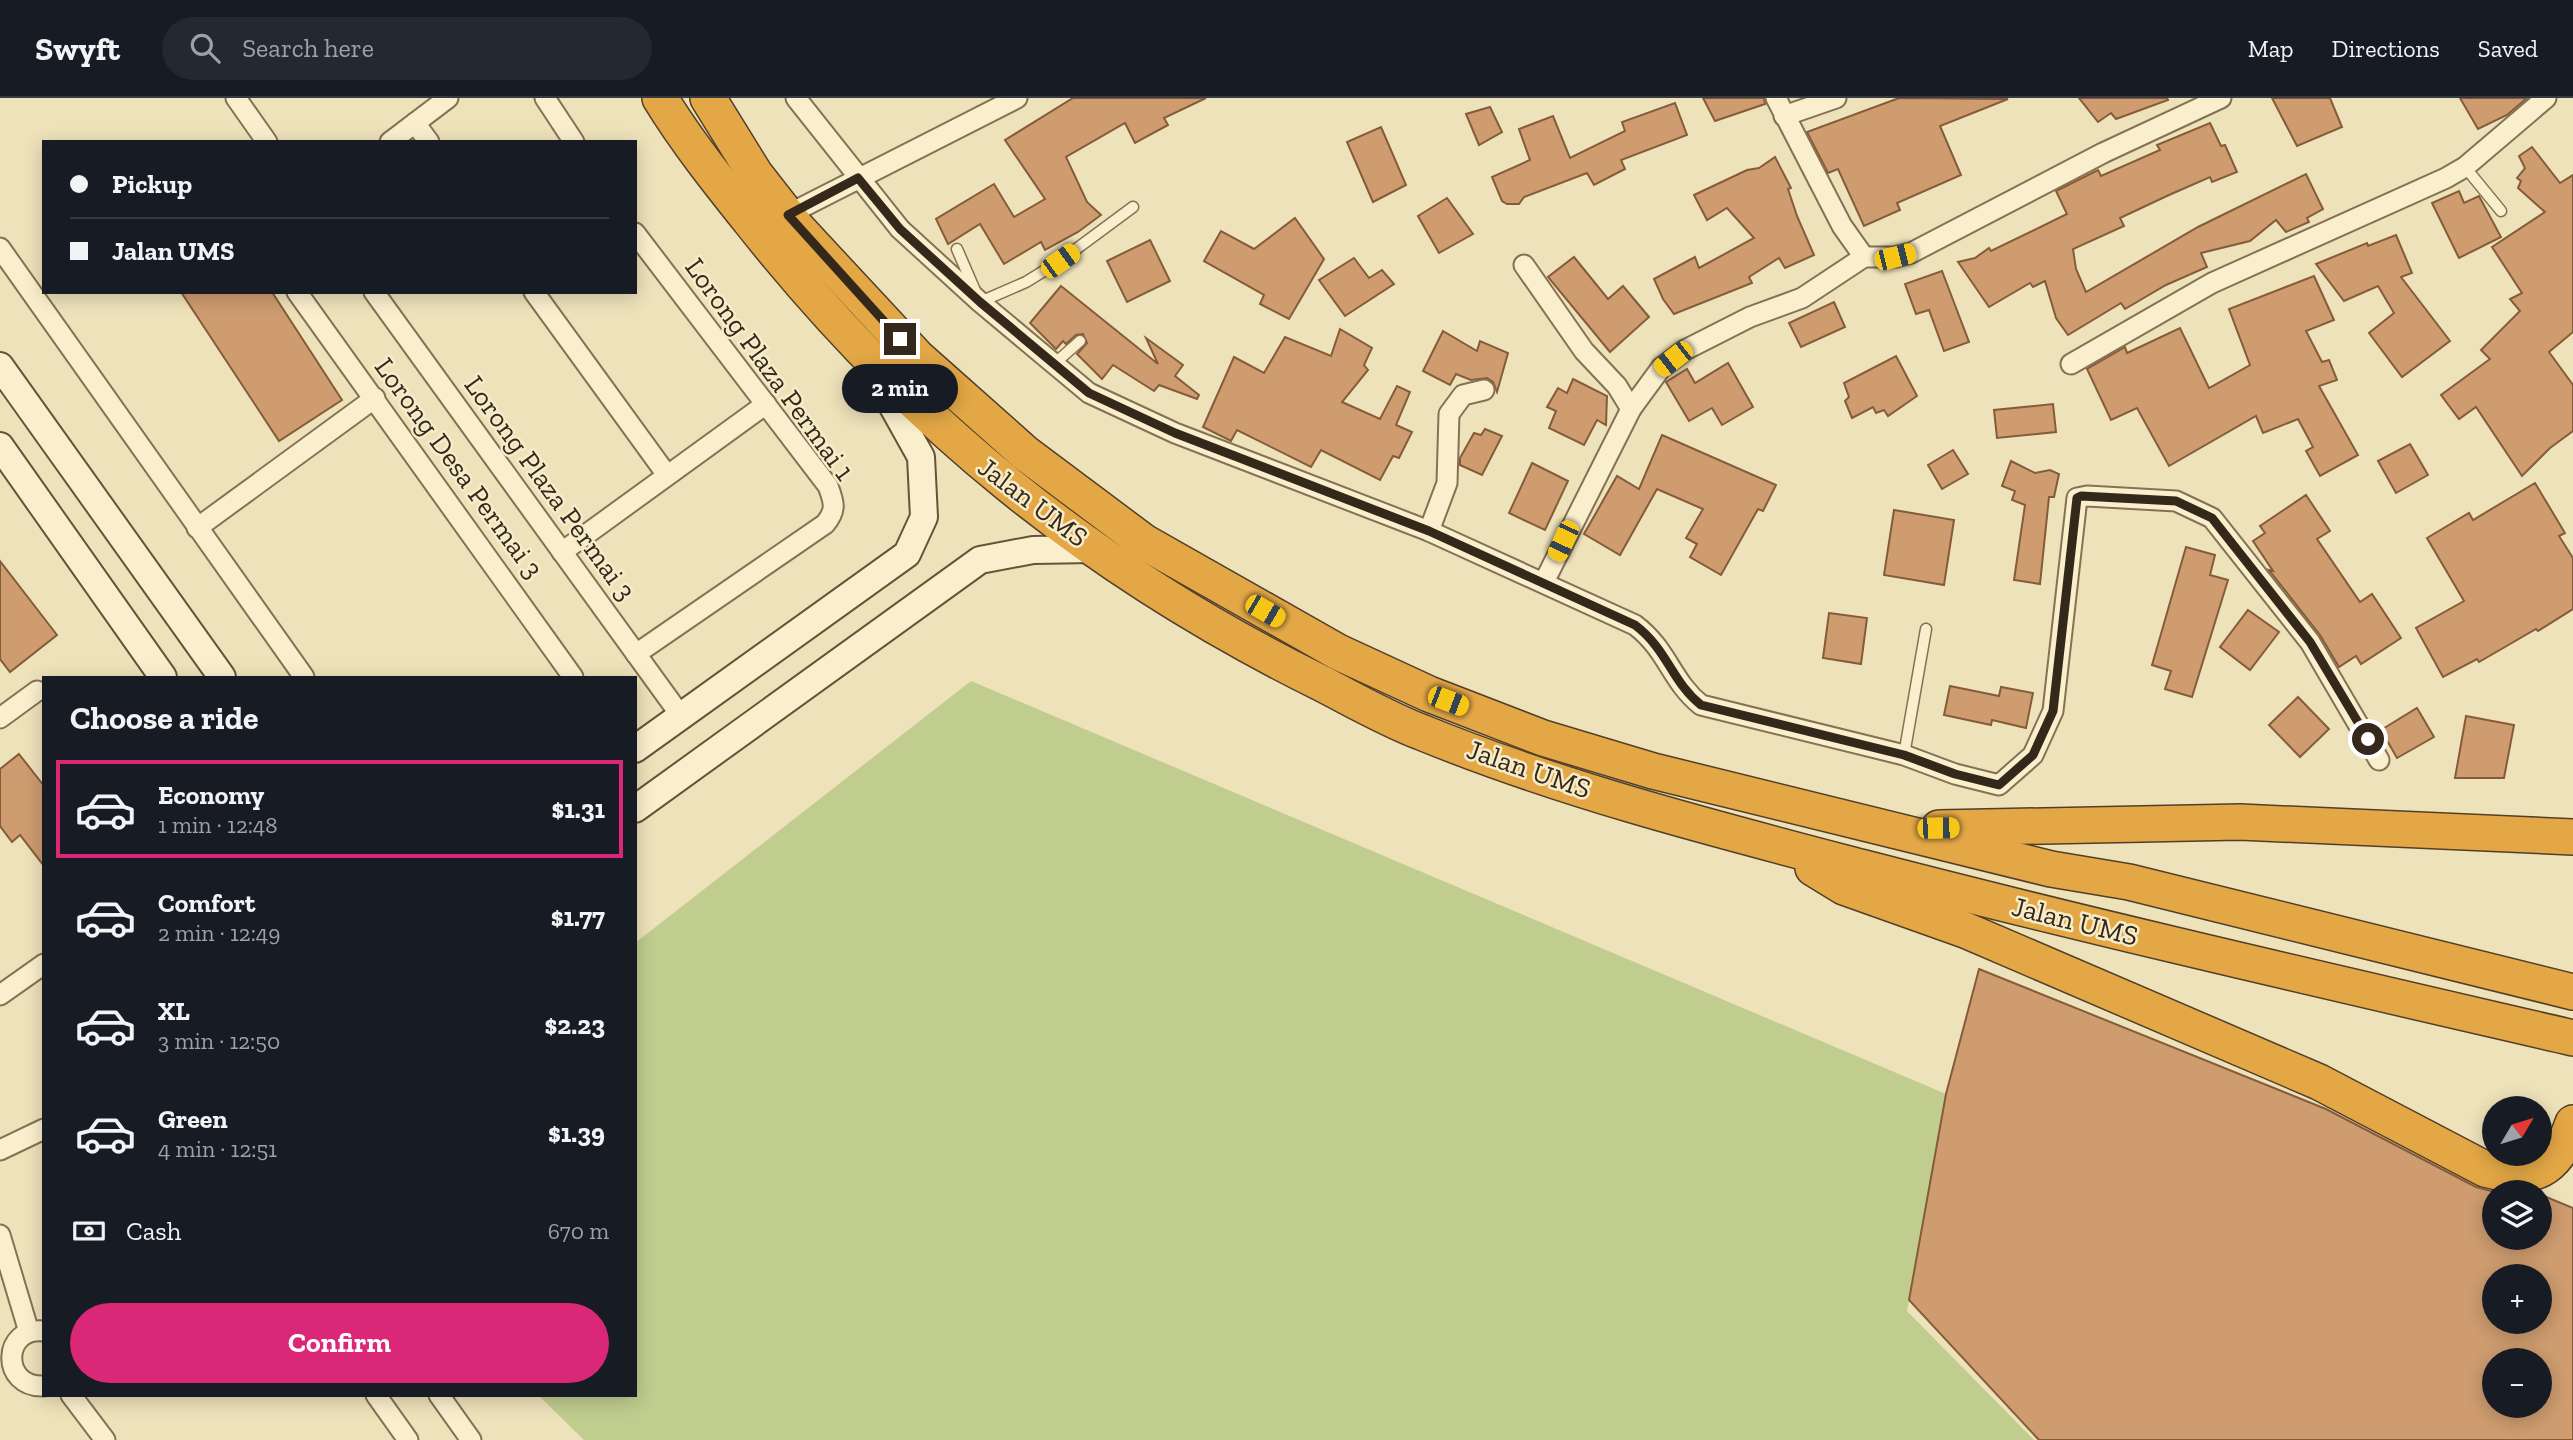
<!DOCTYPE html>
<meta charset="utf-8">
<style>
body{margin:0;font-family:"Zilla Slab",serif;background:#242831;color:#f1f3f6;height:100vh;display:flex;flex-direction:column;font-size:26px;white-space:nowrap}
*{box-sizing:border-box;margin:0}
p{font-size:23px;color:#9ea1a6}
.icon{flex:none;width:38px;height:38px;fill:none;stroke:currentColor;stroke-width:2;stroke-linecap:round;stroke-linejoin:round}
.map{position:relative;flex:1;overflow:hidden}
.drawer{position:absolute;left:42px;top:578px;width:595px;height:721px;display:flex;flex-direction:column;background:#171b24;border-radius:0px;box-shadow:0 4px 18px #0003}
.drawer>*{flex:none}
.top-card{position:absolute;left:42px;top:42px;width:595px;height:154px;border-radius:0px;box-shadow:0 4px 18px #0003;display:grid;align-content:center;height:154px;padding:0 28px;background:#171b24}
.needle{width:46px;rotate:52deg}
.controls{position:absolute;left:2482px;top:998px;display:grid;gap:14px}
.controls a{display:grid;place-items:center;width:70px;height:70px;border-radius:50%;background:#171b24;box-shadow:0 4px 18px #0003;font-size:35px}
.end{position:absolute;width:32px;height:32px;margin:-16px;border:9px solid #34281a;background:#fff;box-shadow:0 0 0 4px #fff}
.from{border-radius:50%}
.bubble{position:absolute;height:49px;border-radius:24px;background:#171b24;box-shadow:0 4px 18px #0003;font-size:23px;font-weight:700;line-height:49px;text-align:center}
.car{position:absolute;width:21px;height:42px;margin:-21px -10px;border-radius:9px;box-shadow:0 0 5px 2px #0007;background:linear-gradient(#f5c518 24%,#345 0 40%,#f5c518 0 76%,#345 0 86%,#f5c518 0)}
.top-card b{display:flex;align-items:center;gap:24px;height:66px;font-size:26px}
.top-card b+b{border-top:2px solid #363941}
.top-card i{width:18px;height:18px;background:#f1f3f6}
ul{padding:0;list-style:none}
li{display:flex;align-items:center;gap:21px;height:98px;margin:0 14px 10px;padding:0 14px;border:4px solid transparent;border-radius:0px}
li div{flex:1}
li b{display:block;font-size:26px}
li em{font-style:normal;font-weight:700}
li.active{border-color:#db2777}
li>.icon{width:63px;height:63px;stroke-width:1.5}
h2{padding:0 28px;font-size:32px;line-height:84px}
.pay{display:flex;align-items:center;gap:18px;height:77px;padding:0 28px;font-size:26px}
.pay p{margin-inline-start:auto}
.cta{display:flex;gap:14px;margin-top:auto;padding:14px 28px}
.cta a{flex:1;height:80px;border-radius:42px;background:#db2777;color:#fff;font-size:28px;font-weight:700;line-height:80px;text-align:center}
header{display:flex;align-items:center;gap:42px;box-sizing:border-box;height:98px;padding:0 35px;background:#171b24;border-bottom:2px solid #363941}
header strong{font-size:33px}
nav{display:flex;gap:38px;margin-inline-start:auto;font-size:24px}
.search{width:490px;height:63px;background:#242831;display:flex;align-items:center;gap:18px;box-sizing:border-box;padding:0 24px;border-radius:38px;color:#9ea1a6;font-size:26px}
.map>svg:first-child{display:block}
.green{fill:#c1cc8f}
.building{fill:#ce9c6f;stroke:#855c3a;stroke-width:2;fill-rule:evenodd}
.lines{fill:none;stroke-linecap:round;stroke-linejoin:round}
.lane-casing{stroke:#857154;stroke-width:13}
.street-casing{stroke:#857154;stroke-width:23}
.secondary-casing{stroke:#675238;stroke-width:30}
.highway-casing{stroke:#523f29;stroke-width:38}
.lane{stroke:#faefcd;stroke-width:10}
.street{stroke:#faefcd;stroke-width:19}
.secondary{stroke:#faefcd;stroke-width:26}
.highway{stroke:#e3a746;stroke-width:35}
.route{stroke:#34281a;stroke-width:9}
.labels{text-anchor:middle;dominant-baseline:central;stroke-width:5;stroke-linejoin:round;paint-order:stroke}
.street-label{font-size:28px;fill:#34281a;stroke:#f6ecca}
</style>
<header>
<strong>Swyft</strong>
<div class="search"><svg class="icon" aria-label="search" viewBox="0 0 24 24"><circle cx="10" cy="10" r="6"/><path d="M15 15l6 6"/></svg>Search here</div>
<nav><a>Map</a><a>Directions</a><a>Saved</a></nav>
</header>
<div class="map">
<svg width="2573" height="1342" viewBox="0 0 2573 1342">
<rect width="100%" height="100%" fill="#eee2ba"/>
<polygon class="green" points="971,583 1946,996 1907,1213 2034,1342 584,1342 538,1297 635,1297 635,845"/>
<g class="building">
<polygon points="1073,0 1206,0 1164,20 1168,27 1135,45 1125,25 1066,59 1087,104 1101,117 1078,134 1045,152 1041,144 1004,166 980,126 948,146 936,121 994,86 1014,119 1045,101 1005,42"/>
<polygon points="1703,0 1764,0 1765,6 1715,23"/>
<polygon points="1899,0 2008,1 1940,28 1961,77 1897,105 1900,112 1864,128 1838,71 1828,75 1807,34"/>
<polygon points="2079,0 2167,0 2168,2 2116,21 2111,15 2098,24"/>
<polygon points="2272,0 2330,0 2342,29 2297,48"/>
<polygon points="2460,0 2527,0 2507,17 2478,31"/>
<polygon points="1675,5 1687,37 1621,62 1625,71 1594,87 1587,75 1524,99 1519,106 1507,106 1502,103 1492,79 1530,62 1519,31 1553,18 1570,60 1625,33 1622,24"/>
<polygon points="1490,9 1502,34 1479,47 1466,16"/>
<polygon points="2210,25 2221,48 2225,47 2237,74 2212,84 2210,79 2169,97 2120,120 2124,128 2073,151 2076,171 2086,194 2198,129 2306,76 2323,111 2307,120 2309,124 2286,134 2276,122 2250,143 2201,155 2207,169 2166,187 2125,211 2121,205 2068,237 2056,220 2045,183 2033,189 2030,185 1989,209 1958,164 1975,160 1989,150 1991,153 2067,116 2056,93 2098,72 2101,78 2160,52 2157,47"/>
<polygon points="1381,29 1406,87 1373,104 1347,44"/>
<polygon points="2532,49 2560,85 2573,77 2573,234 2549,254 2573,287 2573,333 2550,350 2522,378 2476,309 2459,321 2441,297 2490,261 2481,252 2520,213 2510,201 2522,195 2492,149 2545,114 2518,90 2521,83 2517,80 2525,70 2519,58"/>
<polygon points="1775,59 1791,90 1788,91 1797,118 1814,157 1785,170 1779,160 1749,179 1752,185 1674,216 1663,201 1654,181 1695,159 1699,170 1754,140 1727,110 1707,122 1694,97 1747,72 1759,70"/>
<polygon points="2459,93 2464,105 2479,98 2501,139 2459,160 2432,105"/>
<polygon points="1447,100 1473,136 1439,155 1418,118"/>
<polygon points="1295,120 1324,161 1289,221 1260,206 1264,197 1204,163 1221,133 1254,151"/>
<polygon points="2396,137 2412,175 2401,179 2450,243 2402,279 2369,235 2394,215 2378,188 2344,203 2316,166 2367,145 2368,148"/>
<polygon points="1150,142 1170,183 1127,204 1107,163"/>
<polygon points="1574,159 1608,201 1623,188 1649,219 1610,254 1548,179"/>
<polygon points="1354,160 1369,180 1382,172 1394,186 1345,218 1319,182"/>
<polygon points="1942,173 1969,244 1944,253 1929,212 1916,216 1905,186"/>
<polygon points="2314,178 2334,222 2306,233 2322,264 2329,262 2337,282 2319,288 2358,357 2320,378 2306,353 2313,349 2298,321 2263,335 2256,318 2169,368 2137,310 2111,322 2087,271 2125,249 2127,255 2180,230 2209,290 2250,267 2229,211"/>
<polygon points="1061,188 1158,266 1146,240 1183,267 1175,278 1199,297 1197,301 1159,287 1154,293 1113,267 1102,281 1077,256 1087,245 1083,236 1076,237 1066,246 1063,243 1056,251 1030,225"/>
<polygon points="181,194 272,194 342,302 279,343"/>
<polygon points="1834,204 1845,229 1801,249 1789,225"/>
<polygon points="1340,231 1372,250 1364,267 1368,272 1342,304 1380,321 1397,288 1410,294 1396,327 1412,334 1399,360 1393,358 1380,382 1321,352 1311,369 1237,332 1231,343 1203,329 1234,259 1264,275 1285,239 1331,258"/>
<polygon points="1443,233 1477,253 1480,243 1508,255 1497,294 1493,284 1487,280 1471,282 1456,276 1450,287 1423,273"/>
<polygon points="1896,258 1917,298 1888,318 1884,312 1876,315 1873,309 1852,320 1845,303 1849,299 1844,285"/>
<polygon points="1728,265 1753,309 1722,327 1712,310 1689,323 1666,284 1687,271 1695,285"/>
<polygon points="1573,281 1607,298 1606,327 1597,322 1584,347 1549,330 1556,313 1547,309 1558,290 1567,295"/>
<polygon points="2053,306 2056,334 1997,340 1994,312"/>
<polygon points="1485,331 1502,338 1482,377 1460,367 1460,360 1474,335 1481,337"/>
<polygon points="1662,337 1776,387 1763,413 1758,411 1721,477 1690,459 1697,446 1686,440 1703,411 1657,391 1620,457 1584,436 1617,378 1639,391"/>
<polygon points="2410,346 2428,377 2396,395 2378,363"/>
<polygon points="1953,352 1968,376 1942,391 1928,367"/>
<polygon points="2011,363 2035,375 2050,372 2059,376 2054,399 2049,399 2040,486 2014,482 2025,407 2012,402 2015,393 2002,388"/>
<polygon points="1532,365 1568,383 1545,432 1509,415"/>
<polygon points="2535,385 2565,435 2559,438 2573,460 2573,511 2538,533 2536,531 2479,564 2477,561 2443,579 2416,530 2464,503 2427,440 2469,415 2473,422"/>
<polygon points="2306,397 2330,433 2317,441 2360,504 2372,496 2401,540 2361,566 2356,558 2339,569 2320,537 2269,472 2273,473 2253,443 2265,435 2260,428"/>
<polygon points="1894,412 1954,422 1944,487 1884,477"/>
<polygon points="2186,449 2215,457 2210,477 2228,482 2192,599 2165,591 2171,573 2152,567"/>
<polygon points="0,463 57,537 10,574 0,561"/>
<polygon points="2248,512 2279,534 2250,572 2220,549"/>
<polygon points="1829,515 1867,520 1861,566 1823,560"/>
<polygon points="1950,588 1999,598 2001,589 2033,595 2026,630 1992,622 1991,627 1944,617"/>
<polygon points="2298,599 2329,631 2300,659 2269,627"/>
<polygon points="2417,610 2434,639 2397,660 2381,632"/>
<polygon points="2466,618 2514,627 2504,680 2455,680"/>
<polygon points="19,656 44,688 44,768 20,737 12,744 0,728 0,671"/>
<path d="M1979,871L2326,1011L2476,1089L2495,1094L2494,1139H2539V1096L2573,1110V1342H2039L1909,1202L1946,996ZM2494,1178H2539V1223H2494ZM2494,1262H2539V1307H2494Z"/>
</g>
<g class="lines">
<g class="lane-casing">
<g id="lane">
<polyline points="2465,69 2501,113"/>
<polyline points="957,151 980,204 1026,184 1060,163 1133,109"/>
<polyline points="1054,266 1080,243"/>
<polyline points="1904,657 1926,531"/>
</g>
</g>
<g class="street-casing">
<g id="street">
<polyline points="236,0 267,44"/>
<polyline points="545,0 574,44"/>
<path d="M796,0L900,131L980,204L1089,295L1175,335L1429,433L1635,527C1668,552 1671,583 1701,607L1904,657L1955,676L1999,687L2033,657L2053,613L2077,400L2087,398L2176,403L2212,420L2310,544L2379,662"/>
<polyline points="1784,18 1836,0"/>
<polyline points="415,25 429,44"/>
<polyline points="390,44 448,0"/>
<polyline points="787,117 1017,0"/>
<path d="M635,135L828,388C834,404 837,412 825,426L636,556"/>
<polyline points="0,150 304,579"/>
<polyline points="1864,159 1895,159 1911,155 2103,55 2221,0"/>
<polyline points="1524,167 1584,253 1617,288 1631,311"/>
<polyline points="297,194 573,579"/>
<polyline points="374,194 681,618"/>
<polyline points="534,194 667,377"/>
<polyline points="2071,266 2212,185 2446,80 2465,69 2546,0"/>
<polyline points="197,430 375,300"/>
<polyline points="1429,433 1447,385 1449,316 1463,297 1484,292"/>
<polyline points="562,454 766,306"/>
<polyline points="1544,484 1631,311 1661,270 1685,252 1750,219 1802,200 1864,159 1842,128 1776,0"/>
<polyline points="0,620 37,593"/>
<polyline points="0,897 44,866"/>
<polyline points="0,1052 44,1031"/>
<polyline points="0,1137 29,1234"/>
<path d="M44,1233C2,1228 0,1290 44,1288"/>
<polyline points="71,1297 105,1342"/>
<polyline points="376,1297 408,1342"/>
<polyline points="439,1297 471,1342"/>
</g>
</g>
<g class="secondary-casing">
<g id="secondary">
<polyline points="0,268 222,579"/>
<polyline points="0,348 163,579"/>
<polyline points="635,651 907,456 924,419 921,359 873,273"/>
<polyline points="635,711 980,462 1033,452 1094,451"/>
</g>
</g>
<g class="highway-casing">
<g id="highway">
<path d="M660,0C687,44 719,84 751,124C910,325 1092,472 1321,585C1354,602 1387,621 1421,634C1563,692 1715,731 1864,770C2099,831 2336,885 2573,940"/>
<polyline points="708,0 755,76 798,131 917,259 1025,355 1144,444 1338,554 1429,596 1543,640 1653,673 2051,771 2129,784 2573,894"/>
<polyline points="1939,730 2240,724 2573,739"/>
<path d="M1813,770L1844,789L1965,832L2319,984L2485,1071C2534,1084 2556,1074 2573,1025"/>
</g>
</g>
<use href="#lane" class="lane"/>
<use href="#street" class="street"/>
<use href="#secondary" class="secondary"/>
<use href="#highway" class="highway"/>
</g>
<g class="lines">
<path class="route" d="M900,241L788,117L858,80L900,131L980,204L1089,295L1175,335L1429,433L1635,527C1668,552 1671,583 1701,607L1904,657L1955,676L1999,687L2033,657L2053,613L2077,400L2081,398L2176,403L2212,420L2310,544L2368,641"/>
</g>
<g class="labels">
<g class="street-label">
<text transform="translate(770 271) rotate(54)">Lorong Plaza Permai 1</text>
<text transform="translate(459 370) rotate(54)">Lorong Desa Permai 3</text>
<text transform="translate(550 390) rotate(54)">Lorong Plaza Permai 3</text>
<text transform="translate(1033 404) rotate(37)">Jalan UMS</text>
<text transform="translate(1529 671) rotate(19)">Jalan UMS</text>
<text transform="translate(2075 823) rotate(14)">Jalan UMS</text>
</g>
</g>
</svg>
<div class="controls">
<a><svg class="needle" viewBox="-14 -14 28 28"><path d="M0-13l5 13h-10z" fill="#e53935"/><path d="M0 13l5-13h-10z" fill="#9ea1a6"/></svg></a>
<a><svg class="icon" aria-label="layers" viewBox="0 0 24 24"><path d="M12 4l9 5-9 5-9-5zM3 14l9 5 9-5"/></svg></a>
<a>+</a>
<a>−</a>
</div>
<i class="end from" style="left:2368px;top:641px"></i>
<i class="end" style="left:900px;top:241px"></i>
<div class="bubble" style="left:842px;top:266px;width:116px">2 min</div>
<i class="car" style="left:1895px;top:159px;rotate:76deg"></i>
<i class="car" style="left:1060px;top:163px;rotate:54deg"></i>
<i class="car" style="left:1673px;top:261px;rotate:232deg"></i>
<i class="car" style="left:1563px;top:443px;rotate:205deg"></i>
<i class="car" style="left:1265px;top:513px;rotate:120deg"></i>
<i class="car" style="left:1448px;top:603px;rotate:111deg"></i>
<i class="car" style="left:1938px;top:730px;rotate:89deg"></i>
<div class="top-card">
<b><i class="from"></i>Pickup</b>
<b><i></i>Jalan UMS</b>
</div>
<section class="drawer">
<h2>Choose a ride</h2>
<ul>
<li class="active"><svg class="icon" aria-label="car" viewBox="0 0 24 24"><path d="M5 17H2v-5l4-1 3-4h7l3 4 3 1v5h-3M9 17h6M6 11h13"/><circle cx="7" cy="17" r="2"/><circle cx="17" cy="17" r="2"/></svg><div><b>Economy</b><p>1 min · 12:48</p></div><em>$1.31</em></li>
<li><svg class="icon" aria-label="car" viewBox="0 0 24 24"><path d="M5 17H2v-5l4-1 3-4h7l3 4 3 1v5h-3M9 17h6M6 11h13"/><circle cx="7" cy="17" r="2"/><circle cx="17" cy="17" r="2"/></svg><div><b>Comfort</b><p>2 min · 12:49</p></div><em>$1.77</em></li>
<li><svg class="icon" aria-label="car" viewBox="0 0 24 24"><path d="M5 17H2v-5l4-1 3-4h7l3 4 3 1v5h-3M9 17h6M6 11h13"/><circle cx="7" cy="17" r="2"/><circle cx="17" cy="17" r="2"/></svg><div><b>XL</b><p>3 min · 12:50</p></div><em>$2.23</em></li>
<li><svg class="icon" aria-label="car" viewBox="0 0 24 24"><path d="M5 17H2v-5l4-1 3-4h7l3 4 3 1v5h-3M9 17h6M6 11h13"/><circle cx="7" cy="17" r="2"/><circle cx="17" cy="17" r="2"/></svg><div><b>Green</b><p>4 min · 12:51</p></div><em>$1.39</em></li>
</ul>
<div class="pay"><svg class="icon" aria-label="cash" viewBox="0 0 24 24"><path d="M3 7h18v10H3z"/><circle cx="12" cy="12" r="2"/></svg>Cash<p>670 m</p></div>
<div class="cta"><a>Confirm</a></div>
</section>
</div>
